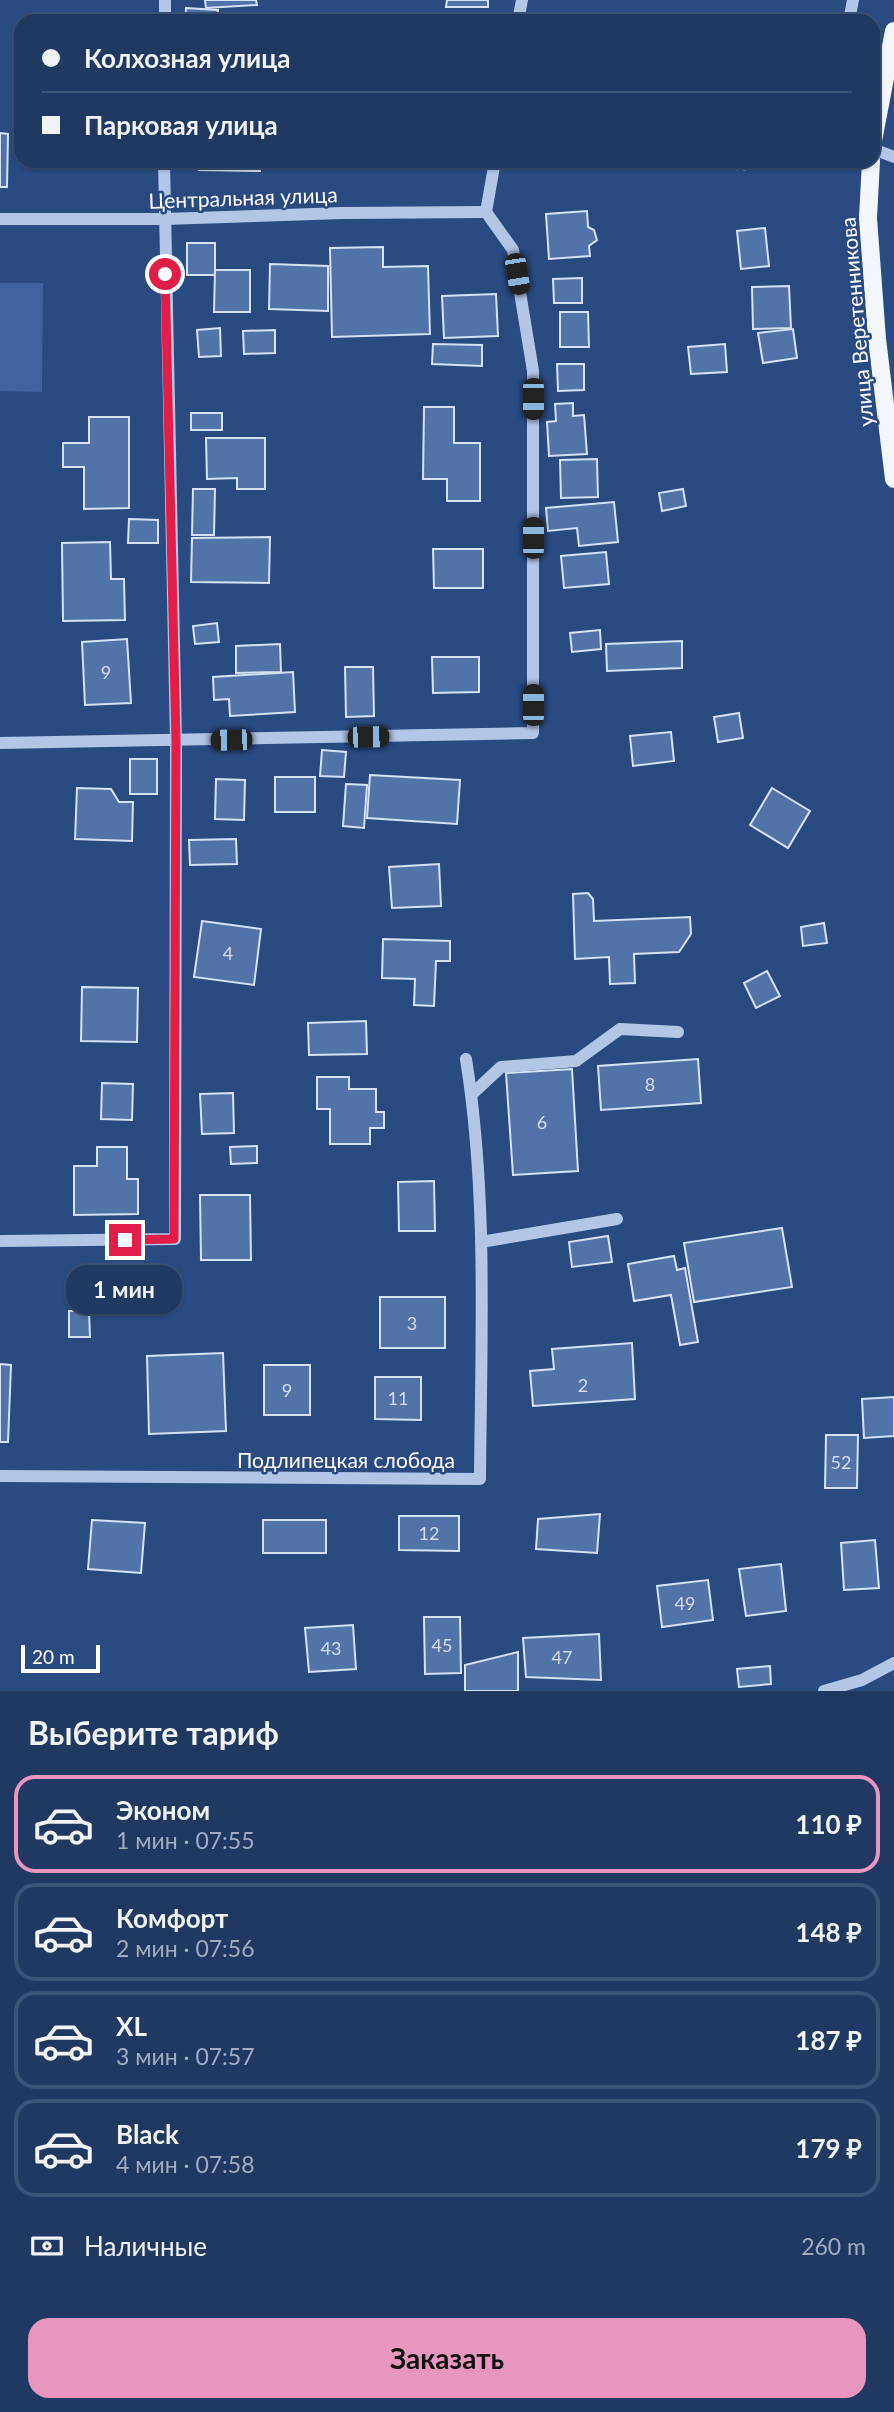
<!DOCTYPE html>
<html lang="ru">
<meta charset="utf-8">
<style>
body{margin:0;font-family:Lato,sans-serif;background:#283f68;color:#f1f3f6;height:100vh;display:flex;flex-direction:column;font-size:26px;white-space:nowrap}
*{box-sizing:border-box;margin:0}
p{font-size:23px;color:#a2acbe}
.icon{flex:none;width:38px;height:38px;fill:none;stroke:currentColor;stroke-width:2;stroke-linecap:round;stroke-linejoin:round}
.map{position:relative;height:1691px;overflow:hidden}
.drawer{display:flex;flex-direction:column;background:#203862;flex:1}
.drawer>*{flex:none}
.guide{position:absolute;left:14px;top:14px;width:866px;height:154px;border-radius:21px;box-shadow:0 2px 5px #0004,0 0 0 2px #3d5277;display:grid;align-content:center;height:154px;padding:0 28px;background:#203862}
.scale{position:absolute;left:21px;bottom:18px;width:79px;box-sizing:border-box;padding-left:7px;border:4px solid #fff;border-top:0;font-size:19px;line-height:24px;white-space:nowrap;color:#fff;-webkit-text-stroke:5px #2a4a82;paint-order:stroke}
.end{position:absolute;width:32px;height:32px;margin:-16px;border:9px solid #e11d48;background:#fff;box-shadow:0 0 0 4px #fff}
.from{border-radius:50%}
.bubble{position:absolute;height:49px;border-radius:21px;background:#203862;box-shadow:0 2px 5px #0004,0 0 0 2px #3d5277;font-size:23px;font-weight:700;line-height:49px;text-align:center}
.car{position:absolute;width:21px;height:42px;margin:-21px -10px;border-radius:9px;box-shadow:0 0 5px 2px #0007;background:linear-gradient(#222 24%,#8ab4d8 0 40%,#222 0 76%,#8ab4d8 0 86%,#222 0)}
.guide b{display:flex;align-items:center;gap:24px;height:66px;font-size:26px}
.guide b+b{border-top:2px solid #3d5277}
.guide i{width:18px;height:18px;background:#f1f3f6}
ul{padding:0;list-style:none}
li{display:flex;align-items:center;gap:21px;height:98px;margin:0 14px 10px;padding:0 14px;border:4px solid #3d5277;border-radius:21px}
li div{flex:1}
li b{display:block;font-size:26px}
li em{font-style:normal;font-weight:700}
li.on{border-color:#e797bd}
li>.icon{width:63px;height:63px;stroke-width:1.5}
h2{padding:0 28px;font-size:32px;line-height:84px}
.pay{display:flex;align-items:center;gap:18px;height:77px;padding:0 28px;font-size:26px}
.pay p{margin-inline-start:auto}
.primary-button{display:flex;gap:14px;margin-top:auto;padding:14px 28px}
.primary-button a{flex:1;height:80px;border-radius:21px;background:#e797bd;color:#111;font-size:28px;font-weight:700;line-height:80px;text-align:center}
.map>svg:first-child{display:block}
.green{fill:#3e639f}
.building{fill:#5273aa;stroke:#d5e2f5;stroke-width:2}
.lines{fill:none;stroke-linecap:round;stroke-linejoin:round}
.path{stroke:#b3c6e6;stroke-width:4.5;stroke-dasharray:3.5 5;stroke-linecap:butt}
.minor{stroke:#b3c6e6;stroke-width:12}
.major{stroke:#f3f6fd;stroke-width:18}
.route{stroke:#e11d48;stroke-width:9}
.labels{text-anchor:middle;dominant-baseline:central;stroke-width:5;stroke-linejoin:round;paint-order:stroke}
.number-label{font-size:18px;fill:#d4dcea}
.street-label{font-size:21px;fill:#fff;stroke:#2a4a82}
</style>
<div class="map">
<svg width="894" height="1691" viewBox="0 0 894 1691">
<rect width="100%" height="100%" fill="#2a4a82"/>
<polygon class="green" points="0,283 43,283 42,392 0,391"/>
<g class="building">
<polygon points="205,0 256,0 257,5 206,8"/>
<polygon points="447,0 488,0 488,7 446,7"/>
<polygon points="186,8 218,10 217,21 185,21"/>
<polygon points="0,133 8,134 7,187 0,187"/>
<polygon points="200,161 260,161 260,171 199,170"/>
<polygon points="587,211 588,227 594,230 597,240 589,246 590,256 549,259 546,214"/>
<polygon points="765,228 769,266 741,269 737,231"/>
<rect x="187" y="243" width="28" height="32"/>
<polygon points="383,247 383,267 428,266 430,334 332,337 330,248"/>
<polygon points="270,264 328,266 328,311 269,309"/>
<polygon points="215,270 250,270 250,312 214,312"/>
<polygon points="582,278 582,303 554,303 553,279"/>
<polygon points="789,286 791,328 753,329 752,287"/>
<polygon points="496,294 498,336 444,338 442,296"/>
<polygon points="560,312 588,312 589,347 560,347"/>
<polygon points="220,328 221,356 199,357 197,330"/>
<polygon points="793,329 797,358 763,363 758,333"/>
<polygon points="275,330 275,353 244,354 243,331"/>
<polygon points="433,344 482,345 482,366 432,364"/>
<polygon points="725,344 727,372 691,374 688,347"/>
<polygon points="557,364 584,364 584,390 558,391"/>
<polygon points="573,403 573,416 584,415 587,454 549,456 547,422 556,421 555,404"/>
<polygon points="424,407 454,407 454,443 480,443 480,501 447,501 447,479 423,479"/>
<rect x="191" y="413" width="31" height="17"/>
<polygon points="89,417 129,417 129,508 84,509 84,467 63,467 63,443 89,443"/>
<polygon points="206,438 265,438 265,489 237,489 237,478 207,479"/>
<polygon points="597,459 598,497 561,498 560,460"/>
<polygon points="193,489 215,489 214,535 192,535"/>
<polygon points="683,489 686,506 662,511 659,493"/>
<polygon points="614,502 618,542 579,546 577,528 548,531 546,508"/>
<polygon points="129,519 158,520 158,543 128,543"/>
<polygon points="270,537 269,583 191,582 192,538"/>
<polygon points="110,542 111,579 124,579 125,620 63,621 62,543"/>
<polygon points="433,549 483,549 483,588 434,588"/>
<polygon points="606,552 609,584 564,588 561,556"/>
<polygon points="217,623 219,642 195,644 193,626"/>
<polygon points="600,630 601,649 572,652 570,633"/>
<polygon points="127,639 131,703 85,705 82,642"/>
<polygon points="682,641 682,668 607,671 606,644"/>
<polygon points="280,644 281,672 236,673 236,646"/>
<polygon points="432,657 479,657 479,692 433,693"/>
<polygon points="345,667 373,667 374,716 346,717"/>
<polygon points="293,672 295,712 230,716 229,699 214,700 213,677"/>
<polygon points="739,713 743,738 718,742 714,717"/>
<polygon points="671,732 674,761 633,766 630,736"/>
<polygon points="322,750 346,752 344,777 320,776"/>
<rect x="130" y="759" width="27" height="35"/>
<polygon points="370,775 460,780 457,824 367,818"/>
<rect x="275" y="777" width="40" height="35"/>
<polygon points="216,779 245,780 244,820 215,819"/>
<polygon points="346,784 367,785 364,828 343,826"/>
<polygon points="77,788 111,789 119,802 133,802 132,841 75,839"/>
<polygon points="772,788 810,811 788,848 750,825"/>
<polygon points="236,839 237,864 190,865 189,840"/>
<polygon points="439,864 441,906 392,908 389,867"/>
<polygon points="588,893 593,899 594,921 690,917 691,934 679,952 634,954 635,983 610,984 609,957 575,959 573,894"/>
<polygon points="202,921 261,929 254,985 194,977"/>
<polygon points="824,923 827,943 803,946 801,927"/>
<polygon points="383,939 450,941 450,961 436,961 434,1006 414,1005 415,979 382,978"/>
<polygon points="767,971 780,996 756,1008 744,983"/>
<polygon points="82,987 138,988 137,1042 81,1041"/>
<polygon points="366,1021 367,1054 309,1055 308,1023"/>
<polygon points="698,1059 701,1103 601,1110 598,1066"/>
<polygon points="572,1069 578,1171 513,1175 506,1073"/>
<polygon points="317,1077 349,1077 349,1089 376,1089 376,1112 384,1112 384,1128 370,1128 370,1144 330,1144 330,1109 317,1109"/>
<polygon points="102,1083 133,1084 132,1120 101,1119"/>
<polygon points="233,1093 234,1133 202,1134 200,1094"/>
<polygon points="257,1146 257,1163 231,1164 230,1147"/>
<polygon points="97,1147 127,1147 127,1179 138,1179 138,1214 74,1215 74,1166 97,1166"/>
<polygon points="434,1181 435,1231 399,1231 398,1182"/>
<polygon points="200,1195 250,1195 251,1260 201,1260"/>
<polygon points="782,1228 792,1287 694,1302 684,1243"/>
<polygon points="608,1236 612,1262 572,1267 569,1242"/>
<polygon points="674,1256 677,1270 685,1268 698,1342 680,1345 671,1295 634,1301 628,1264"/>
<rect x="380" y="1297" width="65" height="51"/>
<polygon points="69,1311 89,1311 90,1337 69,1337"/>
<polygon points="632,1343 635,1399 533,1406 530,1371 554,1369 552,1349"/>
<polygon points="223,1353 226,1431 149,1434 147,1356"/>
<polygon points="0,1364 11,1365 8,1442 0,1442"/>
<rect x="264" y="1365" width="46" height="50"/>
<polygon points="375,1377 421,1377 421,1420 375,1419"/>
<polygon points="894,1397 894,1436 864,1438 862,1399"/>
<polygon points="826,1435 858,1435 857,1488 825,1488"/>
<polygon points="600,1514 597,1553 536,1549 538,1519"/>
<polygon points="399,1516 459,1516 459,1551 399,1550"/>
<polygon points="92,1520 145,1523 141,1573 88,1569"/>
<rect x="263" y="1520" width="63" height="33"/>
<polygon points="875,1540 879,1588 844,1590 841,1543"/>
<polygon points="781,1564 786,1611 746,1616 739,1569"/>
<polygon points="708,1580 713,1620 662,1627 657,1586"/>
<polygon points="424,1617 460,1617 461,1673 425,1674"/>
<polygon points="353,1625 356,1669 309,1672 305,1628"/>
<polygon points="599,1634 601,1680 526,1677 523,1638"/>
<polygon points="518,1652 518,1691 465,1691 465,1665"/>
<polygon points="770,1666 771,1684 739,1687 737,1669"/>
</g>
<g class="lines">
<polyline class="path" points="710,161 741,169 777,161"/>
<g class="minor">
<polyline points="165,21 165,0"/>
<polyline points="518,21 522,0"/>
<polyline points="849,21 853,0"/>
<polyline points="873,149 894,157"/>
<polyline points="486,212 495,161"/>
<polyline points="0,219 164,219 342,213 486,212"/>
<polyline points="0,743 533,733 533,371 513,250 486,212"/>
<polyline points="472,1094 501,1067 576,1061 620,1029 678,1032"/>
<polyline points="0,1241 175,1239 176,741 164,161"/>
<polyline points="481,1242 617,1219"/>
<path d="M0,1476L480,1479C481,1339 488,1197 466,1059"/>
<polyline points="824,1691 862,1680 894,1663"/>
</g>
<g class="major">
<polyline points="873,141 894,31"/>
<polyline points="871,161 868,218 877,339 894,479"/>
</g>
</g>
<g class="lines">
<polyline class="route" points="125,1240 174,1239 176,741 165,274"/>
</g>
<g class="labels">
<g class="number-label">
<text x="106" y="672">9</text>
<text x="228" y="953">4</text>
<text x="650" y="1084">8</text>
<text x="542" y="1122">6</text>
<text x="412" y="1323">3</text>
<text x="583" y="1385">2</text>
<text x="287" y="1390">9</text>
<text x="398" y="1398">11</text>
<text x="841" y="1462">52</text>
<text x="429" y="1533">12</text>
<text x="685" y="1603">49</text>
<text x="442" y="1645">45</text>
<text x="331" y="1648">43</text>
<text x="562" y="1657">47</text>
</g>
<g class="street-label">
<text transform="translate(243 197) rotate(-2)">Центральная улица</text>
<text transform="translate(856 322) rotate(-95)">улица Веретенникова</text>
<text x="346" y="1459">Подлипецкая слобода</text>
</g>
</g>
</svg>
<div class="scale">20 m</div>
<i class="end from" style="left:165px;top:274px"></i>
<i class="end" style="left:125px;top:1240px"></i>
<div class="bubble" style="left:66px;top:1265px;width:116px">1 мин</div>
<i class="car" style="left:517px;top:274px;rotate:171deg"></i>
<i class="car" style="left:533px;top:399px;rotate:180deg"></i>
<i class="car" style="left:533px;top:538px;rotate:0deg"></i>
<i class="car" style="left:533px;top:705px;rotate:0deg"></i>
<i class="car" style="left:368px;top:737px;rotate:89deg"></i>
<i class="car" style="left:231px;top:740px;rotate:269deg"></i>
<div class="guide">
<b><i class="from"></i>Колхозная улица</b>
<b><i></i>Парковая улица</b>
</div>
</div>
<section class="drawer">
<h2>Выберите тариф</h2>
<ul>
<li class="on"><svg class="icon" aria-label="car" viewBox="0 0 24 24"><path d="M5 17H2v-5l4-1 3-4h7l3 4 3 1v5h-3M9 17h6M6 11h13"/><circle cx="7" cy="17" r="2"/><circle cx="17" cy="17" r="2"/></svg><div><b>Эконом</b><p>1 мин · 07:55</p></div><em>110 ₽</em></li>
<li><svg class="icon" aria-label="car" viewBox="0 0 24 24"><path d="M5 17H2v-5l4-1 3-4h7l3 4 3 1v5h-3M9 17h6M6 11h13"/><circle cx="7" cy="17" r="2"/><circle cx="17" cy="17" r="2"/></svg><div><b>Комфорт</b><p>2 мин · 07:56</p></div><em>148 ₽</em></li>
<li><svg class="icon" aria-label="car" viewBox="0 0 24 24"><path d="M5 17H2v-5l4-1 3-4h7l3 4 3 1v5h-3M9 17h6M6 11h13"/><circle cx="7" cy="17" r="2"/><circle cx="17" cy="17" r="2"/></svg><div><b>XL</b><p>3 мин · 07:57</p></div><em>187 ₽</em></li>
<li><svg class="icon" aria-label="car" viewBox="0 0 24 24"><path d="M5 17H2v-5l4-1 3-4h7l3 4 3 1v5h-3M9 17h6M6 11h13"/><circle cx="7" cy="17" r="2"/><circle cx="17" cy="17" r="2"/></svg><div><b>Black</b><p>4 мин · 07:58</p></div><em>179 ₽</em></li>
</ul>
<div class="pay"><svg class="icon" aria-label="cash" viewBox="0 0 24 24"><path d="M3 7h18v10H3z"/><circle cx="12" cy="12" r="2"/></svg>Наличные<p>260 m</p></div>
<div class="primary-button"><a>Заказать</a></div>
</section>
